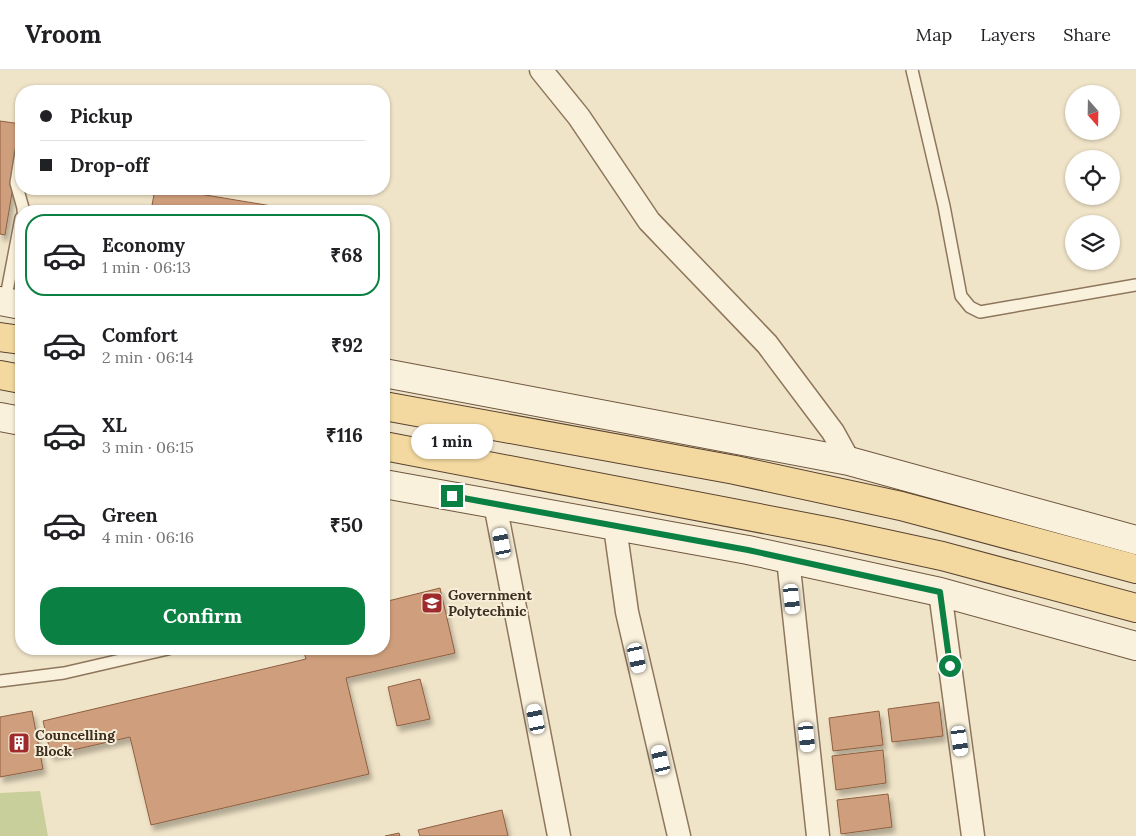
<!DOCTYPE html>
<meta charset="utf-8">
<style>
body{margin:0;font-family:Lora,serif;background:#f2f2f2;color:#202124;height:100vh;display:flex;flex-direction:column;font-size:19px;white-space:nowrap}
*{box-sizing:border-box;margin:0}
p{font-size:16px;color:#757577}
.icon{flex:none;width:28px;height:28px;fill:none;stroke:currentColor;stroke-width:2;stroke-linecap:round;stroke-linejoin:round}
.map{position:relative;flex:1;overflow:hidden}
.sheet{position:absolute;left:15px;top:135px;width:375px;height:450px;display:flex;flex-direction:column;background:#fff;border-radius:20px;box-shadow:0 1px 4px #0004}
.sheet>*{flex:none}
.guide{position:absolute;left:15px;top:15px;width:375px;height:110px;border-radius:20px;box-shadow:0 1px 4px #0004;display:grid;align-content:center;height:110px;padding:0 25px;background:#fff}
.needle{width:32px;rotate:160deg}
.tools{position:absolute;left:1065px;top:15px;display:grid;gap:10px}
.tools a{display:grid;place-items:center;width:55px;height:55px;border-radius:50%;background:#fff;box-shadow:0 1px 4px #0004;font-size:25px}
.end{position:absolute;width:22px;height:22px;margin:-11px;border:6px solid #0b8043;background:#fff;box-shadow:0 0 0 2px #fff}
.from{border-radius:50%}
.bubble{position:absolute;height:35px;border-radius:18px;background:#fff;box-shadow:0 1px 4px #0004;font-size:16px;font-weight:700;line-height:35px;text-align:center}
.car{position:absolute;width:15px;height:30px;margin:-15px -8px;border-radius:6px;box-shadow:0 0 4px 1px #0007;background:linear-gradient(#fff 24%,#345 0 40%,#fff 0 76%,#345 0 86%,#fff 0)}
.guide b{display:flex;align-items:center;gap:18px;height:48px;font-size:19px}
.guide b+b{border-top:1px solid #e0e0e0}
.guide i{width:12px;height:12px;background:#202124}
ul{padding:9px 0 0;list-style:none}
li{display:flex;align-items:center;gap:15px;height:82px;margin:0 10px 8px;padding:0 15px;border:2px solid transparent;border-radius:20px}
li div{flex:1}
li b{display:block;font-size:19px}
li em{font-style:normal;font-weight:700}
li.selected{border-color:#0b8043}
li>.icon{width:45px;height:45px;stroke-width:1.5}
.cta{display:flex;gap:10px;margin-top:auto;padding:10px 25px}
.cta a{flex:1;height:58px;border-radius:20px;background:#0b8043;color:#fff;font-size:20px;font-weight:700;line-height:58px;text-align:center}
header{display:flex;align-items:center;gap:30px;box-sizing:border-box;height:70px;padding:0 25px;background:#fff;border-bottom:1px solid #e0e0e0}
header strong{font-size:24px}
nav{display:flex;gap:28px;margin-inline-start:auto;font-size:18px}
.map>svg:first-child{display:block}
.green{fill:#c9cf9b}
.building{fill:#cf9f7d;stroke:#8d5f41;filter:url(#shadow)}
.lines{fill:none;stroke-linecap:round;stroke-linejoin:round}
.lane-casing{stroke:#8d765c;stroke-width:14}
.street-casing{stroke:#8d765c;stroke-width:25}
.secondary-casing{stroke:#6f573f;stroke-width:30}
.primary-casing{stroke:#5b4430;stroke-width:30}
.lane{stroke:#faf1dc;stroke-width:11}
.street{stroke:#faf1dc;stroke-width:22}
.secondary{stroke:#faf1dc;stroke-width:28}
.primary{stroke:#f3d9a0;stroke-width:28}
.route{stroke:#0b8043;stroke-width:6}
.labels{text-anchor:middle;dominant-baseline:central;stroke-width:4;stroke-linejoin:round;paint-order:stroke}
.poi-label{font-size:14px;font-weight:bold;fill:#3d2e20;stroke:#f7eed8;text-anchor:start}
</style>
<header>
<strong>Vroom</strong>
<nav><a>Map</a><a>Layers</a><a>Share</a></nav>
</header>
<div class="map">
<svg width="1136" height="766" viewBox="0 0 1136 766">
<defs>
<filter id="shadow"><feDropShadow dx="3" dy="5.5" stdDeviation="2.5" flood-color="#0004"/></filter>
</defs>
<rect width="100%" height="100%" fill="#f0e4c8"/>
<polygon class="green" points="40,721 48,766 0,766 0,723"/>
<g class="building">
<polygon points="0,51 21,54 21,68 5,165 0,164"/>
<polygon points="155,119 169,119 302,141 151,141"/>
<polygon points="440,518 455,583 346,608 369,704 151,755 130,667 51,685 43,651 306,589 303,579 384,579 384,532"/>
<polygon points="420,609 430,649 397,656 388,617"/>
<polygon points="939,632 943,666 892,672 888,639"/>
<polygon points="32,641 43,699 0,707 0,647"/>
<polygon points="879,641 883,675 833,681 829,648"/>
<polygon points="883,680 886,713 836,720 832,686"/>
<polygon points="888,724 892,757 841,764 837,730"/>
<polygon points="502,740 508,766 420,766 418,760"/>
<polygon points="399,763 400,766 385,766"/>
</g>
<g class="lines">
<g class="lane-casing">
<g id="lane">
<polyline points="912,0 944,136 961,226 970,237 980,242 1136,215"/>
<polyline points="21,82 16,113 23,138 23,141"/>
<polyline points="5,232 21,148"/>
<polyline points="0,611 64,603 168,579"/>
</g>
</g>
<g class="street-casing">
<g id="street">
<polyline points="541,0 579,47 649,151 767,274 833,362 849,391"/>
<polyline points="495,434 559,766"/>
<polyline points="615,457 627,542 679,766"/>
<polyline points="788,489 818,766"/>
<polyline points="940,522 973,766"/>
</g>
</g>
<g class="secondary-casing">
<g id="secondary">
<polyline points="0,231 21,235"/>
<polyline points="384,303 849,391 1136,470"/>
<polyline points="0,347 21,351"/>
<polyline points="384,414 748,480 940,522 1136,576"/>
</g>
</g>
<g class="primary-casing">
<g id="primary">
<polyline points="0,267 21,270"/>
<polyline points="0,305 21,309"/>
<polyline points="384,336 735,400 901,436 1136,499"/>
<polyline points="384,376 831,462 942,486 1136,538"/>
</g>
</g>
<use href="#lane" class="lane"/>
<use href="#street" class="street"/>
<use href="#secondary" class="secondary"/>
<use href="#primary" class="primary"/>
</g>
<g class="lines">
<polyline class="route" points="452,426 748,480 940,522 950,596"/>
</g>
<defs>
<g id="university-square" transform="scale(1.125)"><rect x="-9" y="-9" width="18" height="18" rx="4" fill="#9e2a2b" stroke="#f7eed8"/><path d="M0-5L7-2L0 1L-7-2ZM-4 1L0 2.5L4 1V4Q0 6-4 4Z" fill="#fff"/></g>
<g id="building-square" transform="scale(1.125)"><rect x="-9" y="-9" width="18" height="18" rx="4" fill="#9e2a2b" stroke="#f7eed8"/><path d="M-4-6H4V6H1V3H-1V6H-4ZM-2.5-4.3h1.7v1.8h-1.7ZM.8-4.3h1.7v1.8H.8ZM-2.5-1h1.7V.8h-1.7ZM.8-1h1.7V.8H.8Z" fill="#fff"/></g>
</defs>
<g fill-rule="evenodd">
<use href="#university-square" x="432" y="533"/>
<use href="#building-square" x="19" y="673"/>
</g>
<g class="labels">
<g class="poi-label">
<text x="448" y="525">Government<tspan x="448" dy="16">Polytechnic</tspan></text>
<text x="35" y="665">Councelling<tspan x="35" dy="16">Block</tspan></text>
</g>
</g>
</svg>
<div class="tools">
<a><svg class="needle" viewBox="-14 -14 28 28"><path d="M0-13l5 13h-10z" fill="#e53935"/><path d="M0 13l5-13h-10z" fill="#757577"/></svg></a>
<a><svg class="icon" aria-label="locate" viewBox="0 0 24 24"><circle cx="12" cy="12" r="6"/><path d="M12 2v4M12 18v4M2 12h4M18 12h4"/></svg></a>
<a><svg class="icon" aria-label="layers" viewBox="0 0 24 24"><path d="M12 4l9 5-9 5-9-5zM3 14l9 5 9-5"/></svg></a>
</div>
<i class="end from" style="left:950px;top:596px"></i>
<i class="end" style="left:452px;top:426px"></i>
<div class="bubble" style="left:411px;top:354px;width:82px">1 min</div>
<i class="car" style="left:502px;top:473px;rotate:349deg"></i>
<i class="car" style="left:792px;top:529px;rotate:174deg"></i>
<i class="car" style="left:637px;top:588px;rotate:168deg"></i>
<i class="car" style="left:536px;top:649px;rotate:349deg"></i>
<i class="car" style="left:807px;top:667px;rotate:174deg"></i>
<i class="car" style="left:960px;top:671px;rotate:172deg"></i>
<i class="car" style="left:661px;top:690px;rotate:347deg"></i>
<div class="guide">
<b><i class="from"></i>Pickup</b>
<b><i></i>Drop-off</b>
</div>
<section class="sheet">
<ul>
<li class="selected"><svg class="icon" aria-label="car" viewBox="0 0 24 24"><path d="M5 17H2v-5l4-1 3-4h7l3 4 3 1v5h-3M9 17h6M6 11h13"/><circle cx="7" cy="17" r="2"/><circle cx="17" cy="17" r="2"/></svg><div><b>Economy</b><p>1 min · 06:13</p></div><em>₹68</em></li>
<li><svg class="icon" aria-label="car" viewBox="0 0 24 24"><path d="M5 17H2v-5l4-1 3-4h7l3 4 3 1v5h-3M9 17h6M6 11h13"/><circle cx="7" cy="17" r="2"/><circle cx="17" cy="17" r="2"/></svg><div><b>Comfort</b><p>2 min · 06:14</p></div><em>₹92</em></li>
<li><svg class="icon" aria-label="car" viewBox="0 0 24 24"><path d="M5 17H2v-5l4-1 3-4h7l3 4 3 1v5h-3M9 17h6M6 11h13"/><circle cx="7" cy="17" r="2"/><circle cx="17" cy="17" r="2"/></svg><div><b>XL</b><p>3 min · 06:15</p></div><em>₹116</em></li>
<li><svg class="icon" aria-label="car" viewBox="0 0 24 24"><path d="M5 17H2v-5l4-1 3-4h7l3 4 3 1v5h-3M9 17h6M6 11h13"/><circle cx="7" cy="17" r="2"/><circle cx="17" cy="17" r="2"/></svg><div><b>Green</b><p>4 min · 06:16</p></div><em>₹50</em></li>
</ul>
<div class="cta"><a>Confirm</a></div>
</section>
</div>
